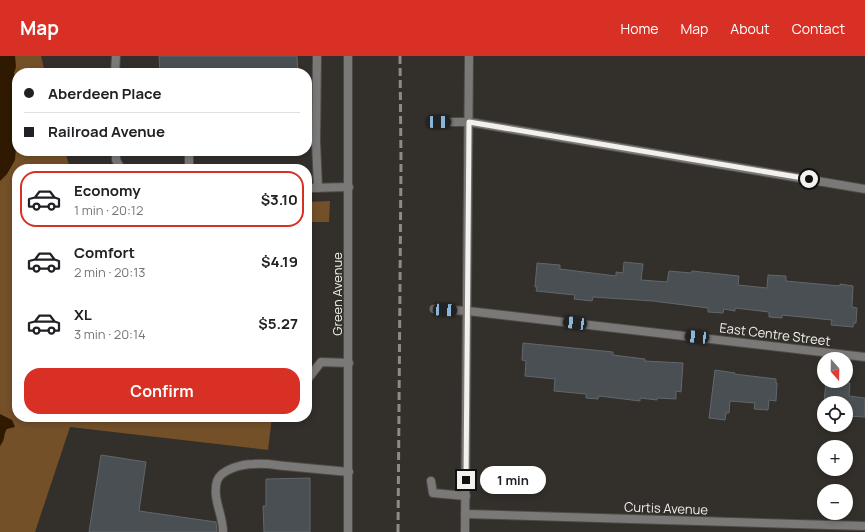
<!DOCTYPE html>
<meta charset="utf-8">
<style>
body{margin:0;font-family:Manrope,sans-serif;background:#f2f2f2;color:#202124;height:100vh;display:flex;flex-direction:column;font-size:15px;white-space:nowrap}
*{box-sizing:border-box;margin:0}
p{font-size:13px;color:#757577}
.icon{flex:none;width:22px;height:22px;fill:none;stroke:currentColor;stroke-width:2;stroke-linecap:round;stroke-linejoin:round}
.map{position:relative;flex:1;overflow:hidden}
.sheet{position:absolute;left:12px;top:108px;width:300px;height:258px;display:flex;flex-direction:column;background:#fff;border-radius:16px;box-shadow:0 2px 6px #0003}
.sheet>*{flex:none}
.top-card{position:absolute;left:12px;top:12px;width:300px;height:88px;border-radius:16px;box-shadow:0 2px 6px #0003;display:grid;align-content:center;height:88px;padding:0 12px;background:#fff}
.needle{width:26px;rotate:160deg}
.fabs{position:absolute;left:817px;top:296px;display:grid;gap:8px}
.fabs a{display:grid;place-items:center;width:36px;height:36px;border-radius:50%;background:#fff;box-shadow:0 2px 6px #0003;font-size:20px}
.end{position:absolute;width:18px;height:18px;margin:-9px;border:5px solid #f3f1ee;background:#111;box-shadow:0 0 0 2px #111}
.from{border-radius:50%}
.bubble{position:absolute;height:28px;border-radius:14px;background:#fff;box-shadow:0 2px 6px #0003;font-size:13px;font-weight:700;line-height:28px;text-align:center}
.car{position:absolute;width:12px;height:24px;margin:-12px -6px;border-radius:5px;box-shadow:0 0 3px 1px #0007;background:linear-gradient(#222 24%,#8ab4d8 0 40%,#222 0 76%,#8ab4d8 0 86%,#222 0)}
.top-card b{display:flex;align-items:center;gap:14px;height:38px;font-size:15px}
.top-card b+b{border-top:1px solid #e0e0e0}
.top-card i{width:10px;height:10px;background:#202124}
ul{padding:7px 0 0;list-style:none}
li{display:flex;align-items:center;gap:12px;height:56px;margin:0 8px 6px;padding:0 4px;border:2px solid transparent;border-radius:16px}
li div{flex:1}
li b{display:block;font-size:15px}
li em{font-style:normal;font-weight:700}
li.selected{border-color:#d93025}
li>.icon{width:36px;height:36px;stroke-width:1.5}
.cta{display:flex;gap:8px;margin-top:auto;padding:8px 12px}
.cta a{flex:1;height:46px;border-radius:16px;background:#d93025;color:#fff;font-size:16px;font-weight:700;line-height:46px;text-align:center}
header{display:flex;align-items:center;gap:24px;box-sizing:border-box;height:56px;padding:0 20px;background:#d93025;color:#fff}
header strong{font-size:19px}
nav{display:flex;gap:22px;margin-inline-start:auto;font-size:14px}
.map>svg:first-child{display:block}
.green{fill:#745029}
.water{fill:#2f1901}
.building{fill:#494f52;stroke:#61676a}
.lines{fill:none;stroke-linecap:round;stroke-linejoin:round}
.service-casing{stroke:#4e4a46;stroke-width:10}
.minor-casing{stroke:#4e4a46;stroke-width:10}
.tertiary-casing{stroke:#4e4a46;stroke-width:10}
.service{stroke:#7b7977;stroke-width:8}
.minor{stroke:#7b7977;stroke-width:8}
.tertiary{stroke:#7b7977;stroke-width:8}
.rail{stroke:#8d8a87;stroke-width:3;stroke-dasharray:8 4;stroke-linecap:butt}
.route{stroke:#f3f1ee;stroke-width:5}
.labels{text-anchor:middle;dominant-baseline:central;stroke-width:3;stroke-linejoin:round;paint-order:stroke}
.street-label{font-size:13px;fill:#f3f1ee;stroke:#332f2b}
</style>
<header>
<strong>Map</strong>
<nav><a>Home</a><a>Map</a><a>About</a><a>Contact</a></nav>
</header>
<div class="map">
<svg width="865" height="476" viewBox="0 0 865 476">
<rect width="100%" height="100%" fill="#332f2b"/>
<g class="green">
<polygon points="0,0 41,0 45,17 17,17 17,95 65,95 70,113 17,113 17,361 272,361 268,394 70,371 35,476 0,476"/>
<polygon points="330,145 329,166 307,166 307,146"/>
</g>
<g class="water">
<polygon points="0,0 15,0 16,11 14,17 17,27 17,79 15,104 7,118 0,125"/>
<path d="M0,358L12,364L15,371L7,373C3,378 6,382 0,390Z"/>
</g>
<g class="building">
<polygon points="159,0 297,0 298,17 160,17"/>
<polygon points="624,206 643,208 641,224 667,226 669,215 691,217 692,215 739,220 738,229 767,232 768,219 786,220 786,225 840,230 840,228 853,230 852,251 857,252 856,267 854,267 853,271 831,269 832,264 782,259 782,262 769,261 769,256 735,252 735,255 724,253 723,257 708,256 708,252 653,245 593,241 592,245 574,243 575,239 536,235 537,231 535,231 537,207 560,209 560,213 616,220 616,216 623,217"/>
<polygon points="523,287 613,296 613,299 645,303 645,305 683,307 681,336 676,335 676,343 657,342 657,344 640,342 640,345 599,340 598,343 586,342 586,338 554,335 555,323 525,320 526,305 522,304"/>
<polygon points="715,314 735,317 734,318 776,323 776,327 777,327 776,345 769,344 768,354 754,353 755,347 730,345 729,357 726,357 725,364 709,362"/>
<polygon points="826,325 850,327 849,340 865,342 865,361 846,360 846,347 824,347 824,358 823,358"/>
<polygon points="829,369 842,369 842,372 829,371"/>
<polygon points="101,399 146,406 139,455 216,466 217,476 89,476"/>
<polygon points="310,422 310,476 264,476 263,450 266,450 266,423"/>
</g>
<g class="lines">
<g class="service-casing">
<g id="service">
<polyline points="317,0 316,85 318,132"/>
<polyline points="115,17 116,0"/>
<polyline points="439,66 469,66"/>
<polyline points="307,86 316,85"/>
<polyline points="116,95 116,104 121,113"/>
<polyline points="189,95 189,113"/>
<polyline points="307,132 349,131"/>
<polyline points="434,253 468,255"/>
<polyline points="307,324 321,306 349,307"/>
<polyline points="431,425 433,437 466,440"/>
<path d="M223,476C223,458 212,443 217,425C221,413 243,408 254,408C264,407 275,409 285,410C306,412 327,414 349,416"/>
</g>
</g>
<g class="minor-casing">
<g id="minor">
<polyline points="348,0 348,476"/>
<polyline points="469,66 865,133"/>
<polyline points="468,255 865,301"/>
<polyline points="465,458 865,470"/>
</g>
</g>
<g class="tertiary-casing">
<polyline id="tertiary" points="465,476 469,0"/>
</g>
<use href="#service" class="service"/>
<use href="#minor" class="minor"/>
<use href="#tertiary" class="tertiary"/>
<polyline class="rail" points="398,476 401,106 400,0"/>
</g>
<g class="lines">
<polyline class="route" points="466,424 469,66 809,123"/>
</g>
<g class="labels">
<g class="street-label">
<text transform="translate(337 238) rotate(-90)">Green Avenue</text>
<text transform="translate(775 278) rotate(7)">East Centre Street</text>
<text transform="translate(666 452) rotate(2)">Curtis Avenue</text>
</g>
</g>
</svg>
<div class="fabs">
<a><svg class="needle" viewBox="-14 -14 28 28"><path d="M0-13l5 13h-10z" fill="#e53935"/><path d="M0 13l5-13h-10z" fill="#757577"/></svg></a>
<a><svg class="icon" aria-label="locate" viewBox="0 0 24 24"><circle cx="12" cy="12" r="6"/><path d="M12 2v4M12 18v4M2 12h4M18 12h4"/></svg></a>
<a>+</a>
<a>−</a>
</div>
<i class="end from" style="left:809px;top:123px"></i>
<i class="end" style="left:466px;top:424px"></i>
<div class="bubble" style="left:480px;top:410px;width:66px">1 min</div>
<i class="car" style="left:439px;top:66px;rotate:90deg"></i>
<i class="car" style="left:445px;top:254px;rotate:93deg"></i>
<i class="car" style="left:575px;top:267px;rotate:277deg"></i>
<i class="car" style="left:697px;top:281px;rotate:276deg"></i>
<div class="top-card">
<b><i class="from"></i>Aberdeen Place</b>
<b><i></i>Railroad Avenue</b>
</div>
<section class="sheet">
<ul>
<li class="selected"><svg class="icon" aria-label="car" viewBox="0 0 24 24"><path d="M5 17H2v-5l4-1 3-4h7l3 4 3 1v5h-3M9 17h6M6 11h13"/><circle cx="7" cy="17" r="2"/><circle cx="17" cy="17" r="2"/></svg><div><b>Economy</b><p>1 min · 20:12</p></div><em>$3.10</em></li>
<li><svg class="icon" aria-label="car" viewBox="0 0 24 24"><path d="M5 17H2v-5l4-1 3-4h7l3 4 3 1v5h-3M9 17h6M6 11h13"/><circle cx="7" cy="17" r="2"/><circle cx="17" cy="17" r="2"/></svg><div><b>Comfort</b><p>2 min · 20:13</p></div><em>$4.19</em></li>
<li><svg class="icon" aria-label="car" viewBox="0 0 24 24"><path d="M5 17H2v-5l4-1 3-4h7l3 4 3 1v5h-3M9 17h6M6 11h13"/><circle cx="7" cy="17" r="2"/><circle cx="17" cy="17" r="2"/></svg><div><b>XL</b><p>3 min · 20:14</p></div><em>$5.27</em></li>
</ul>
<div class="cta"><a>Confirm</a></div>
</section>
</div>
